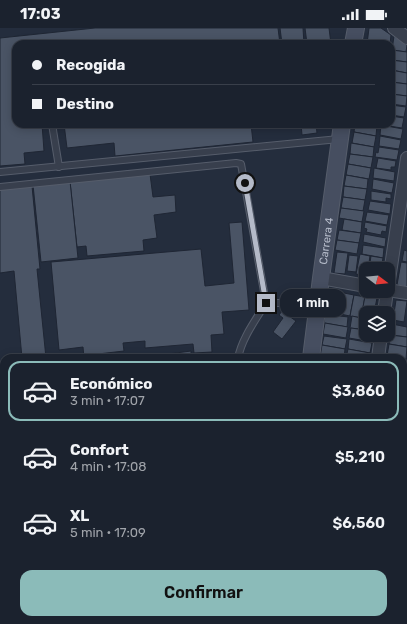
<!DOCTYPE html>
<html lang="es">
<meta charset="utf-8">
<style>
body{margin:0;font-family:Rubik,sans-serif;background:#282f3a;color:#f1f3f6;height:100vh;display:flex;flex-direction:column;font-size:15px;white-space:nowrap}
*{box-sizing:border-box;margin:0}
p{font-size:13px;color:#a0a4aa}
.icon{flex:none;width:22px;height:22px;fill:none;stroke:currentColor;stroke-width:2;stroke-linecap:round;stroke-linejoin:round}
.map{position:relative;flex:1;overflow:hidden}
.side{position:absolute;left:0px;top:326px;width:407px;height:270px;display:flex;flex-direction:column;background:#1b222e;border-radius:12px 12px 0 0;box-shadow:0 2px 10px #0003,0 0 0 1px #393f4a}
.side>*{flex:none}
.guide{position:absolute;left:12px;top:12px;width:383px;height:88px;border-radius:12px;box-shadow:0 2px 10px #0003,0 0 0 1px #393f4a;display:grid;align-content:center;height:88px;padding:0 20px;background:#1b222e}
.needle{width:26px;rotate:106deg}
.fabs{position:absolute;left:359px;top:234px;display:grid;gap:8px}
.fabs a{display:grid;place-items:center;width:36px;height:36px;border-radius:8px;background:#1b222e;box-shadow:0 2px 10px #0003,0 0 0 1px #393f4a;font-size:20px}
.end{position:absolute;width:18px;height:18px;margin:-9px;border:5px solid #b4bac8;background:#111;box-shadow:0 0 0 2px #111}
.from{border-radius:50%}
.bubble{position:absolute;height:28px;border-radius:12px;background:#1b222e;box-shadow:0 2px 10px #0003,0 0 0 1px #393f4a;font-size:13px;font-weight:600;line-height:28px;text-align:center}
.guide b{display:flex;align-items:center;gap:14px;height:38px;font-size:15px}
.guide b+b{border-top:1px solid #393f4a}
.guide i{width:10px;height:10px;background:#f1f3f6}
ul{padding:7px 0 0;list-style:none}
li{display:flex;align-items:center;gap:12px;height:60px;margin:0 8px 6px;padding:0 12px;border:2px solid transparent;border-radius:12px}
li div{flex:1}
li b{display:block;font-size:15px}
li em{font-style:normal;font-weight:600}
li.current{border-color:#8bbbb9}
li>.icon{width:36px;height:36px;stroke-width:1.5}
.action{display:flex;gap:8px;margin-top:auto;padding:8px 20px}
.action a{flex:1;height:46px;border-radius:12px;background:#8bbbb9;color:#111;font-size:16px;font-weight:600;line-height:46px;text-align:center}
.status{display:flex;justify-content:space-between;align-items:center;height:28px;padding:0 20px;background:#1b222e;direction:ltr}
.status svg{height:11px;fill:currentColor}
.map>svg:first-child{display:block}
.building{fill:#4a5465;stroke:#1f2634}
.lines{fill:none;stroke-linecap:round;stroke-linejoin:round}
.lane-casing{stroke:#565d6b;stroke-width:8}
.street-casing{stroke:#565d6b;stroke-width:14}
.secondary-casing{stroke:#565d6b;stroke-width:18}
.lane{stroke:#383f4d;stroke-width:6}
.street{stroke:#383f4d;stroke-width:12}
.secondary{stroke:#464e60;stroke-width:16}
.route{stroke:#b4bac8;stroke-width:5}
.labels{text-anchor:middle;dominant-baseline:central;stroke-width:3.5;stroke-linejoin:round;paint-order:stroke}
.street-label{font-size:11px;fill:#b4bac8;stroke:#1d2432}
</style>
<div class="status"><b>17:03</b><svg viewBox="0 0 49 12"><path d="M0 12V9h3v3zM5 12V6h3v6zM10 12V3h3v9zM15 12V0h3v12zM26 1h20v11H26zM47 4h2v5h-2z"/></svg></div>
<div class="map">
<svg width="407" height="596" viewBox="0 0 407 596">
<rect width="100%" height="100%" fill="#242d3d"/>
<g class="building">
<polygon points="95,0 278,0 280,16 16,16 16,96 42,96 44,123 24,125 25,136 0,138 0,10"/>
<polygon points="280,0 303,0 304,16 282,16"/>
<polygon points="305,0 329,0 331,16 307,16"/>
<polygon points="369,0 381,0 391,7 390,16 367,16"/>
<polygon points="394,8 407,17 406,24 392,22"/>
<polygon points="392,22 407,24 407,34 391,32"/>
<polygon points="391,32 407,34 407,45 391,42"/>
<polygon points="391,42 407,45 407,56 391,54"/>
<polygon points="391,54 407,56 407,68 391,66"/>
<polygon points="391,66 407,68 406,78 391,76"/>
<polygon points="391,77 406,79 404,89 391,87"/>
<polygon points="391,88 404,90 402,100 382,97 391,96"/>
<polygon points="64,96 251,96 253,114 115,128 114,115 67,120"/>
<polygon points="301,96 316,96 317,105 302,107"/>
<polygon points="355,96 377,97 376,108 354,104"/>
<polygon points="381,97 403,101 401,111 380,107"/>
<polygon points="354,104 376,108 374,119 352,115"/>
<polygon points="380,108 401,112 399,121 379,118"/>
<polygon points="351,115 374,119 373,129 350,126"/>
<polygon points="379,119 399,122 397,132 375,129 376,124 378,125"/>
<polygon points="350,126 373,129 371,140 348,136"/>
<polygon points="378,130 396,133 395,139 391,139 391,142 376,140"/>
<polygon points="348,136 371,140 369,151 346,147"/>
<polygon points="374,140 395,144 394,153 373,150"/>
<polygon points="150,146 153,169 175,167 176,184 154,187 157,210 143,212 144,223 87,228 86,218 77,219 70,154"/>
<polygon points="346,147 368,151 367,161 344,158"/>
<polygon points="373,151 394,155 392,165 372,161"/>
<polygon points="70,153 78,230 41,234 33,157"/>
<polygon points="32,158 40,241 37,241 46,330 22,330 14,243 0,245 0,161"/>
<polygon points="344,158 367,161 365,172 343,169"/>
<polygon points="371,163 391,166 391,171 386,170 386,174 371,172"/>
<polygon points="343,169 365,172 363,183 341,180"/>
<polygon points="370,173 391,176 390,186 368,182"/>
<polygon points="341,180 364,183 362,194 339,190"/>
<polygon points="367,184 389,187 387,197 365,193"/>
<polygon points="344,191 362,194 361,205 342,202"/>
<polygon points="242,194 249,282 222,284 224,306 211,307 212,324 194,325 193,316 145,320 145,313 123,315 124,323 98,326 98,330 84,330 83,319 59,322 51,234 201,221 205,258 234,255 229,195"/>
<polygon points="365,194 387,198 386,204 382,203 381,207 366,204 367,201 364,200"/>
<polygon points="339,202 361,205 359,215 337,212"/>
<polygon points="364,206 386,210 385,219 363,214"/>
<polygon points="337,212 359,215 357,226 335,222"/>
<polygon points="363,217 384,220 383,230 362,226"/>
<polygon points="404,222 407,223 407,234 402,233"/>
<polygon points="337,224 348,225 345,246 334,245"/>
<polygon points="360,226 370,228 368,241 366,241 366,248 356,246"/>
<polygon points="349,227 358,228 356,244 347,243"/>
<polygon points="371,228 383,230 381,241 369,241"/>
<polygon points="401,234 407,235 407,259 397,257"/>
<polygon points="330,264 342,266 338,287 327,285"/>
<polygon points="344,265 354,267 350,288 340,286"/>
<polygon points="354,267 365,269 361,290 350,288"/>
<polygon points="365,268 377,270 374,285 366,285 366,291 361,290"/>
<polygon points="396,272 407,273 404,294 393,292"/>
<polygon points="285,279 292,284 289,288 296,293 282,311 273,304 283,290 279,287"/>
<polygon points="325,286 348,289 347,299 324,295"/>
<polygon points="352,288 366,291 366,302 350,300"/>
<polygon points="325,295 348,299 346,310 323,306"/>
<polygon points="392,296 407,299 407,309 390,307"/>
<polygon points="351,300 366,302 366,307 373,307 372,314 349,310"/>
<polygon points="390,307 407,309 407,319 389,316"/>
<polygon points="324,308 347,311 345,321 322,317"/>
<polygon points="349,311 372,315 370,325 348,321"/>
<polygon points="389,316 407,319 406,331 387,328"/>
<polygon points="322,317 345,321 344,330 320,329"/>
<polygon points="348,321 370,325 370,330 346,330"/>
<polygon points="191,323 191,330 154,330 153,328"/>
<polygon points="403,331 407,331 406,342 403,341"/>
<polygon points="403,375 407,375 407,387 403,386"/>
<polygon points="403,396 407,397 407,409 403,408"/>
<polygon points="403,408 407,409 407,419 403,419"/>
<rect x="403" y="419" width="4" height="10"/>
<polygon points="403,430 407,431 407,445 403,445"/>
<polygon points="4,574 4,592 109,592 106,596 0,596 0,586 4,580 1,579"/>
<polygon points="403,590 407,590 407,596 369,596 371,592 403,592"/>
<polygon points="114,592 157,592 164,596 111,596"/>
<polygon points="159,592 214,592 220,596 166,596"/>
<polygon points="218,592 234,592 232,596 224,596"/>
</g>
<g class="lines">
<g class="lane-casing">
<g id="lane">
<polyline points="52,96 59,139"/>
<polyline points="0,144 339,111"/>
<path d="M0,159L236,135L241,136L266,275C255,293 242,310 238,330"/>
<polyline points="266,275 283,275"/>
<polyline points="0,456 4,458"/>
</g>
</g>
<g class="street-casing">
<g id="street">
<polyline points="394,0 407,10"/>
<polyline points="321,250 366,258"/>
<polyline points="388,259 407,130"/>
<polyline points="388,262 407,265"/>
<polyline points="384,285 387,263"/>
<polyline points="378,330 381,307"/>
<polyline points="403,455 407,454"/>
</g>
</g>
<g class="secondary-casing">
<g id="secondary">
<polyline points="353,16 356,0"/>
<path id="s1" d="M311,330L321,250L342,96"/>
<polyline points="268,596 270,592"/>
</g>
</g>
<use href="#lane" class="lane"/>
<use href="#street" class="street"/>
<use href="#secondary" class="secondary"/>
</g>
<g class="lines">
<polyline class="route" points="245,155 266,275"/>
</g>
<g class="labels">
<g class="street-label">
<text stroke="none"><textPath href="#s1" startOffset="118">Carrera 4</textPath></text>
</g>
</g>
</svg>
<div class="fabs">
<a><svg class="needle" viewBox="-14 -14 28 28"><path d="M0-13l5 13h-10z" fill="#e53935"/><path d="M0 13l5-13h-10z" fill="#a0a4aa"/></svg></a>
<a><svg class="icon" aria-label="layers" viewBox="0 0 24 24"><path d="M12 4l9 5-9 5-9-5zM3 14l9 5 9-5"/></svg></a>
</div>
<i class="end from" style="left:245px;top:155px"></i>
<i class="end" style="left:266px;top:275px"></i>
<div class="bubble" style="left:280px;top:261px;width:66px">1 min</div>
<div class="guide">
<b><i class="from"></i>Recogida</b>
<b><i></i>Destino</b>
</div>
<section class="side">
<ul>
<li class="current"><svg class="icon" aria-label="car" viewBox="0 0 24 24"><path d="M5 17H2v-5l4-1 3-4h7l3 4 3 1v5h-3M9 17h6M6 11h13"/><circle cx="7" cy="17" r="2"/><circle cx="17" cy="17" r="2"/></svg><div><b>Económico</b><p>3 min · 17:07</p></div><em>$3,860</em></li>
<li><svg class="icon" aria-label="car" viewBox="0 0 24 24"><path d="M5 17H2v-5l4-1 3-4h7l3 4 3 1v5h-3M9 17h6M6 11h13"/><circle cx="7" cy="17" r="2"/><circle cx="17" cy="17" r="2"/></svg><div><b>Confort</b><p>4 min · 17:08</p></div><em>$5,210</em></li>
<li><svg class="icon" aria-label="car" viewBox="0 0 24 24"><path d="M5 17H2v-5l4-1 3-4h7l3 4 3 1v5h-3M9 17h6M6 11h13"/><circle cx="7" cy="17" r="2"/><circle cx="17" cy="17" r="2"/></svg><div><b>XL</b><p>5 min · 17:09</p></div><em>$6,560</em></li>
</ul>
<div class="action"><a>Confirmar</a></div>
</section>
</div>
